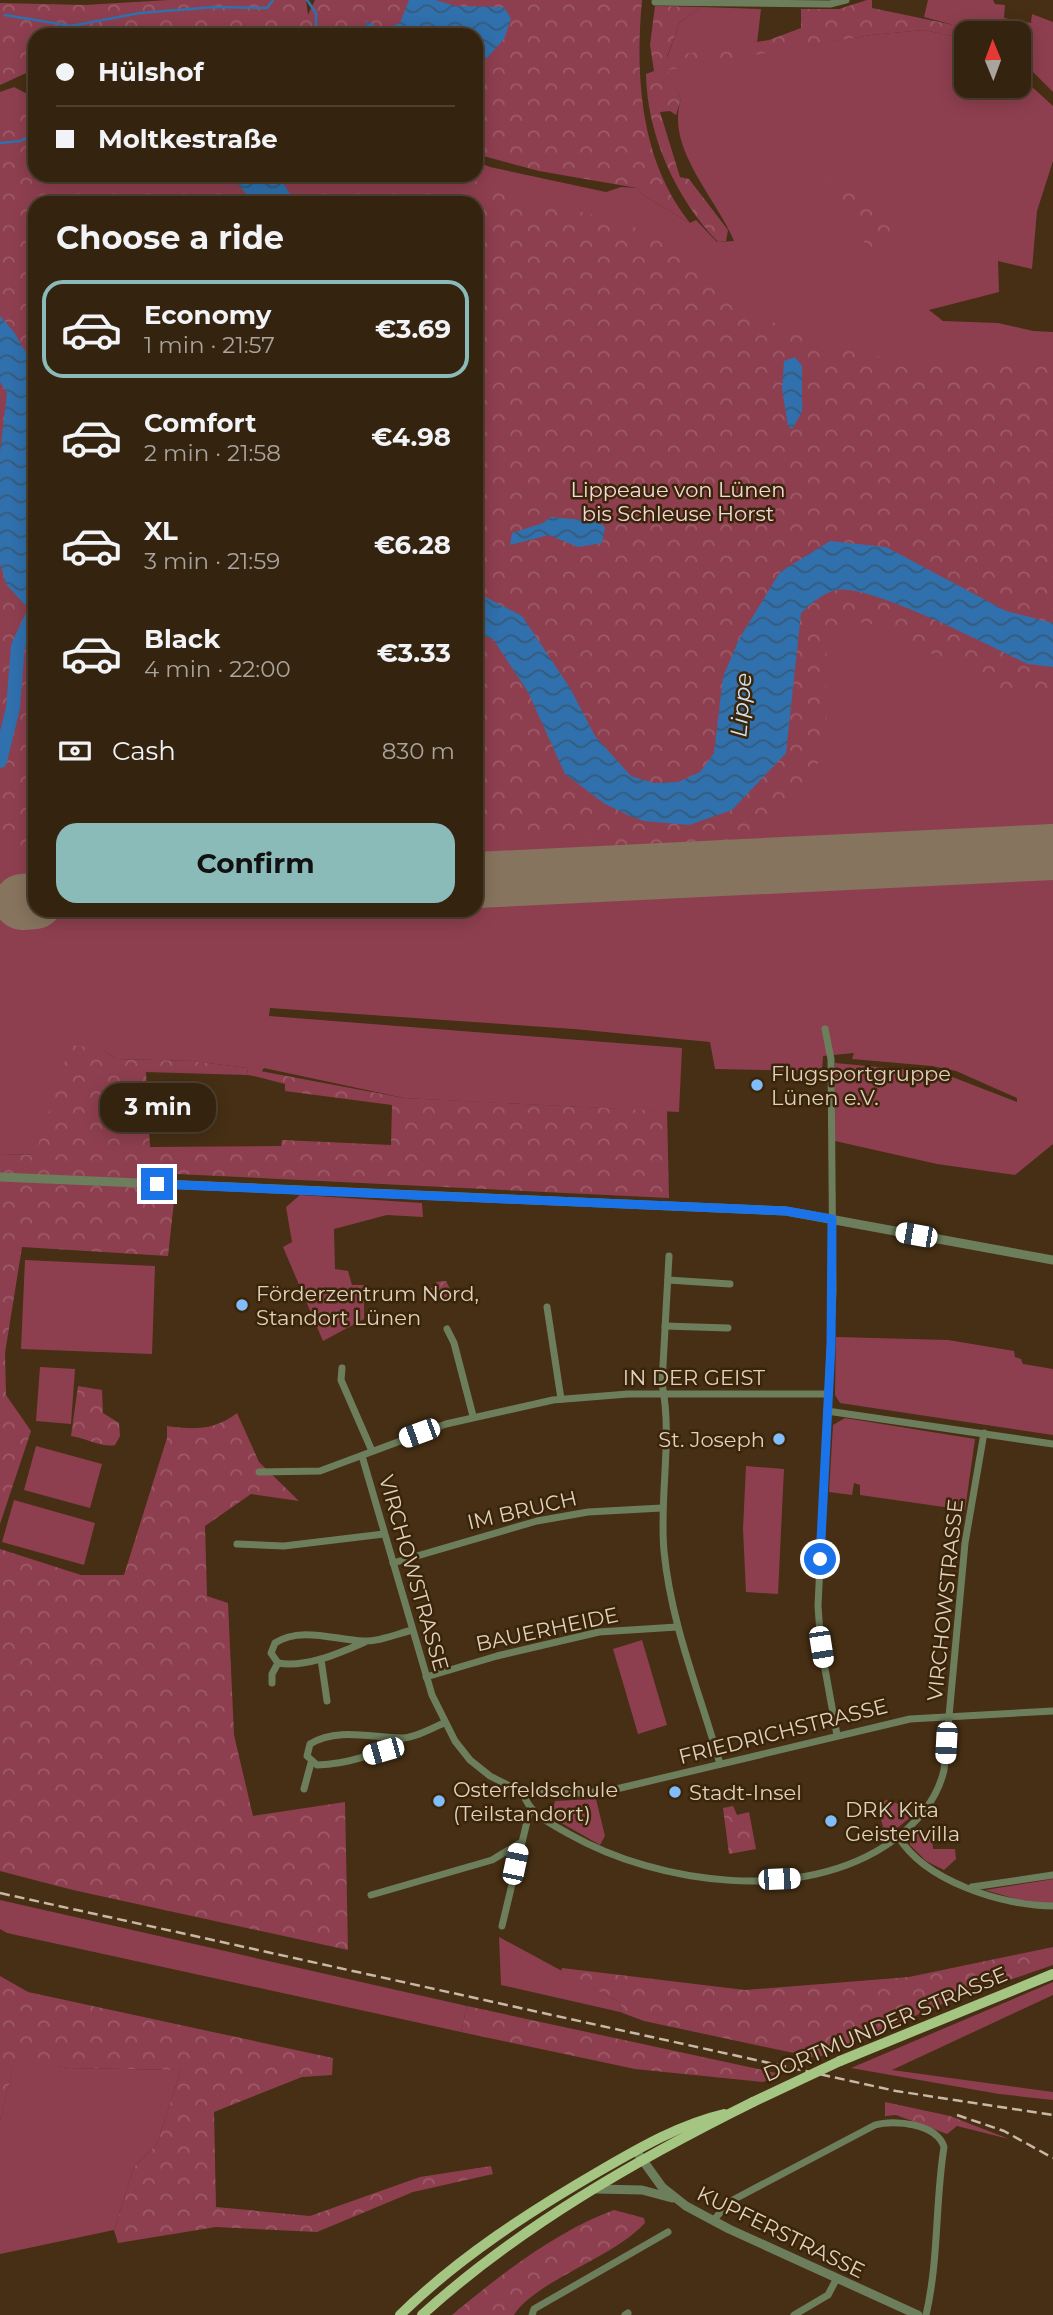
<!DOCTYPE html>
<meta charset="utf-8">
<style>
body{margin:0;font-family:Montserrat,sans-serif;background:#3f2f1d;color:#f1f3f6;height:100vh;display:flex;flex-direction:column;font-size:26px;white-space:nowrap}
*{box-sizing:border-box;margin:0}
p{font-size:23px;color:#a9a49e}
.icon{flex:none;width:38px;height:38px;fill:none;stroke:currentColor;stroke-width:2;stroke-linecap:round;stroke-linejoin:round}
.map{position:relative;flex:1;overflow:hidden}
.panel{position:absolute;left:28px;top:196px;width:455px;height:721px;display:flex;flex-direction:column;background:#34230f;border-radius:21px;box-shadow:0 4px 18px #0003,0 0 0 2px #4e402f}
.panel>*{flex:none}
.top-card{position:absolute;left:28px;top:28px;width:455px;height:154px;border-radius:21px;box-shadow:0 4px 18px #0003,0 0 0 2px #4e402f;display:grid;align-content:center;height:154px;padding:0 28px;background:#34230f}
.needle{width:46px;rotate:359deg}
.buttons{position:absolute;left:954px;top:21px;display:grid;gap:14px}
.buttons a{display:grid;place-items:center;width:77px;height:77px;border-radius:14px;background:#34230f;box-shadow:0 4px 18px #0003,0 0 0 2px #4e402f;font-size:35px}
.end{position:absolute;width:32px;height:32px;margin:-16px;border:9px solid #1a73e8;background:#fff;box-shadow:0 0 0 4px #fff}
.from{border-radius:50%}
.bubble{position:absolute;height:49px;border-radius:21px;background:#34230f;box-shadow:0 4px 18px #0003,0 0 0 2px #4e402f;font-size:23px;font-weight:700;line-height:49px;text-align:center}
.car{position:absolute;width:21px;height:42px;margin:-21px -10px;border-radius:9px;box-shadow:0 0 5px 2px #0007;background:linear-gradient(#fff 24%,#345 0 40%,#fff 0 76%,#345 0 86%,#fff 0)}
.top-card b{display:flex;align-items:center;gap:24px;height:66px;font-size:26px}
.top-card b+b{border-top:2px solid #4e402f}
.top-card i{width:18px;height:18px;background:#f1f3f6}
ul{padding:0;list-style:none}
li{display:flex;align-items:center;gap:21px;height:98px;margin:0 14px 10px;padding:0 14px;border:4px solid transparent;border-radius:21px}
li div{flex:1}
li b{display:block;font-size:26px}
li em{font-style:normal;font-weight:700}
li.on{border-color:#8bbbb9}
li>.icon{width:63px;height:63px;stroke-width:1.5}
h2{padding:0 28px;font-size:32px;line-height:84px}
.pay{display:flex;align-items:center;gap:18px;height:77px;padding:0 28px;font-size:26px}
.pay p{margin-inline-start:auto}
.cta{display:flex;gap:14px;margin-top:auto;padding:14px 28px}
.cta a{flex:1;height:80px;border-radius:21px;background:#8bbbb9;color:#111;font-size:28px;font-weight:700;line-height:80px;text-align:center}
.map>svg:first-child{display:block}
.green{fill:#8e3f4f}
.forest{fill:url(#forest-crowns)}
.water{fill:url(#water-waves)}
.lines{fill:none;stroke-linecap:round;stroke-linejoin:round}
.stream{stroke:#2f70ad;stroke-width:2.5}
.river{stroke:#2f70ad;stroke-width:14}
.runway{stroke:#87745e;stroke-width:56}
.minor{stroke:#6d7e5d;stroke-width:7}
.tertiary{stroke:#6d7e5d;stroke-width:9}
.primary{stroke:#a5c682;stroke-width:10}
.rail{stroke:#c8b8a7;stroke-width:2.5;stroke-dasharray:10 5;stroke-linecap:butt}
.primary-bridge{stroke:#a5c682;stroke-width:10}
.route{stroke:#1a73e8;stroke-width:9}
.poi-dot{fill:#80bdfa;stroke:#3b2509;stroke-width:2.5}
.labels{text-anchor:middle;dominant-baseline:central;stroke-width:5;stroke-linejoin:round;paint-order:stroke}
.park-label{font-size:21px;fill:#f2d8db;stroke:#3b2509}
.poi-label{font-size:21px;fill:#dfd0c1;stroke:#3b2509;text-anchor:start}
.street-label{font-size:21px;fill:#dfd0c1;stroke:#3b2509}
.water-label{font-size:23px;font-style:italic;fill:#cfdff0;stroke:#3b2509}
</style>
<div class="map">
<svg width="1053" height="2315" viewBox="0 0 1053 2315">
<defs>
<pattern id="forest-crowns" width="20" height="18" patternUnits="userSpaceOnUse" patternTransform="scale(1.75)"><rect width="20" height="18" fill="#8e3f4f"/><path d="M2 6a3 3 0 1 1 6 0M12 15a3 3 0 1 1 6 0" fill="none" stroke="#9d5a67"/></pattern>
<pattern id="water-waves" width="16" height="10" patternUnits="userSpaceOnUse" patternTransform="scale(1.75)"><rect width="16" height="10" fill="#2f70ad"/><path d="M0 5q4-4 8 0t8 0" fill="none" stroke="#385a79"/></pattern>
</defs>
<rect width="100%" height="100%" fill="#462f14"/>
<g class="green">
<polygon points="928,0 993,0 995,4 1005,5 1004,18 1031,23 1032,14 1053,22 1053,92 1019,58 1018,33 983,33 924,17"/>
<polygon points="702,7 761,9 757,43 667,58 680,22"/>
<path d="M924,30L966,39V86H1018L1019,75L1053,106V161L1037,211L1032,269L998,261L999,292L929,310L943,321L998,323L1033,331L1053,332V623L505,196L473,203H35V175H476V161L490,167L606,192L621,187L637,188L643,195L690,223L696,220L717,242L734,241C716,197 665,148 681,99L666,69L871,35Z"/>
<polygon points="14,87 35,98 35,101 0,124 0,92"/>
<polygon points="0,563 35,616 35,910 476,910 476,633 822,596 1053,667 1053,1144 1015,1175 937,1164 835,1141 835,1063 942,1073 1017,1102 1017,1098 956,1071 932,1066 852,1059 854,1053 823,1056 822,1071 715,1069 710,1042 574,1029 270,1008 269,1016 682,1048 679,1112 404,1098 264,1068 258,1077 248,1075 247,1068 193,1061 116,1059 102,1049 35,1155 0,1154"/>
<polygon points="300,1195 422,1203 423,1217 387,1215 334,1229 335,1269 348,1271 352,1285 364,1285 364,1319 323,1341 283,1247 292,1242 286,1207"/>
<polygon points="25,1260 155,1266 152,1354 21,1349"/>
<polygon points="836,1337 948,1340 1014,1351 1015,1357 1021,1359 1023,1364 1053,1369 1053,1435 840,1403 835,1395"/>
<polygon points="40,1367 75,1369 71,1424 36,1421"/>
<polygon points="845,1418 975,1439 965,1510 860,1495 860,1485 854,1483 852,1495 829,1492 833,1425"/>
<polygon points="36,1446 102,1464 90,1508 24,1490"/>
<polygon points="746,1466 784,1469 778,1594 746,1592 743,1529"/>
<polygon points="14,1500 95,1523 84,1565 2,1542"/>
<polygon points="642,1640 667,1725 638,1734 613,1649"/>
<polygon points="596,1799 605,1836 600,1845 551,1817 555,1801"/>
<polygon points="887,1800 908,1807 908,1811 912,1813 914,1809 919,1810 883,1840 878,1838 885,1833 876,1803"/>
<polygon points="918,1828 932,1836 933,1849 955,1849 956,1859 944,1870 926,1861 910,1845 910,1835"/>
<polygon points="1053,1879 1053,1904 1020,1900 985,1890"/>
<polygon points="0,1900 467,2006 461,2032 7,1933 0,1929"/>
<polygon points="499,1937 621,2003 620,2012 501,1985"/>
<polygon points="1053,1982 1053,1995 892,2070 1053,2092 1053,2100 999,2094 851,2068"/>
<polygon points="15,2059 69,2068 181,2070 157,2144 134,2167 114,2230 0,2254 0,2121"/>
</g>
<g class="forest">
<path d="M169,0H306L308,15L315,0H642C635,76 640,161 690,223L643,195L637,188L539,171L476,154V35H35V69L0,85V3L85,5Z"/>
<path d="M867,0H872V8L973,29L976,33H966V39L924,30L871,35L667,70L681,99L676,115L670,111L660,112L680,177L689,179L728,230L726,241L718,242C676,199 647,135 646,74L654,71L650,45L655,6L702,7L680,22L667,57L769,40L801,28V9H839Z"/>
<path d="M35,101V175H461C481,183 500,193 520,199C558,209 597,212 634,227C656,236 680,249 697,265C712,279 723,294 740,304C848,369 933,364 1053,366V701L1005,690L872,624L852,621L836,625C817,659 830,698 825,735C817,801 752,853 688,858C646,861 611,859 578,832L476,841V203H35V852L0,853V122Z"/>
<polygon points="823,183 872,192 896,240 891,258 865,243 851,217 826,198"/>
<polygon points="70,1045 102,1049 116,1059 193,1061 247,1068 248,1075 146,1072 150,1147 281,1146 282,1140 391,1145 392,1105 285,1091 285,1084 258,1077 260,1071 404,1098 667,1111 669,1198 177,1174 168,1256 22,1247 5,1353 6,1395 31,1431 0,1524 0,1154 35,1155"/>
<polygon points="446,1281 454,1297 432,1302 430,1288 437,1287 436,1282"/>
<path d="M78,1386L102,1390L103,1413L119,1423L120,1436L115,1445C102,1448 86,1438 71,1436Z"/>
<path d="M237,1413L259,1462L299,1501L251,1494L205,1526L207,1596L228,1603L234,1735L253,1816L345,1802L348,1950L73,1890L0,1871V1549L81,1575H124L167,1438V1426C194,1430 215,1430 237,1413Z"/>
<polygon points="733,1806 737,1815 749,1812 756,1849 729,1854 723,1808"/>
<polygon points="1053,1947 1053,1965 954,1999 817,2058 644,2021 620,2012 621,2003 561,1971 562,1968 745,1990 909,1977"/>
<polygon points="0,1976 28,1992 333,2058 332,2075 302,2077 214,2112 216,2207 310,2216 420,2177 491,2166 493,2174 413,2192 317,2232 216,2227 118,2243 114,2230 134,2167 157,2144 181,2070 69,2068 15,2060 0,2121"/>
<polygon points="467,2006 781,2074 763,2082 635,2069 461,2032"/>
<polygon points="885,2102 950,2116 1009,2139 957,2126 947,2134 896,2115 885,2116"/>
<path d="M614,2210L644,2218L645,2223C613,2258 535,2281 514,2315H452C497,2277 558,2230 614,2210Z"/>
</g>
<g class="water">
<polygon points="409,0 435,0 456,6 504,7 511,19 504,39 476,70 476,35 367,35 366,21 383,29 400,23"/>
<polygon points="230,175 278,175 292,197 302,203 254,203"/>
<polygon points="0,316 14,332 35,368 35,499 31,520 35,527 35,616 6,584 0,563 0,453 7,393 0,382"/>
<polygon points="795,357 802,366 802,412 792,429 788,426 782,389 784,361"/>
<polygon points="551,517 596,521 605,527 602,543 578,547 549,535 510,545 512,533 543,523"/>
<path d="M830,541L886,547L1006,611L1053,623V667L1028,664C991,647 871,584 837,590C824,592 811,604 801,613L786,753L732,810L689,825L644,821L630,816L605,804L565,774L528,692L493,639L476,633V592L522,616L570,688L595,736L631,776L654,783L678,782L700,772L714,753L723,677L739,639L780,572Z"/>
</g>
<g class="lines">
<g class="stream">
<polyline points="307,0 316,13 316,35"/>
<polyline points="5,15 71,26 140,13 215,7 267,8 273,0"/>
<polyline points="0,143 20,141 35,134"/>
</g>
<polyline class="river" points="0,761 13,708 18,646 35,610"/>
<g class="runway">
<polyline points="476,880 1053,852"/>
<polyline points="22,902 35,901"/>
</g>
<g class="minor">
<polyline points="655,2 830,4 846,0"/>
<polyline points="825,1029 831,1059 833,1291 818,1606 821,1647 837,1735"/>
<path d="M669,1256L662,1384C673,1438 659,1496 664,1551C671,1625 700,1693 720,1764"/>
<polyline points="668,1280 730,1284"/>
<polyline points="547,1307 561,1399"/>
<polyline points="665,1326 728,1328"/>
<polyline points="447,1329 454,1343 473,1416"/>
<polyline points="342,1368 341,1380 372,1451"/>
<polyline points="827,1411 1053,1444"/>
<polyline points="362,1456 432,1695 455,1741 470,1760 490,1776 523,1793 586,1793 612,1790 910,1719 1053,1711"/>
<polyline points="259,1472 320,1471 446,1424 553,1400 628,1394 827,1394"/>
<polyline points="237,1544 284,1546 384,1534"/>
<polyline points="393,1563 537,1521 588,1512 662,1508"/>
<path d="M365,1642C339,1653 307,1668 278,1663L271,1653L275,1643C300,1626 336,1640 363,1641C378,1642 397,1634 412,1630"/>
<polyline points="321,1659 327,1701"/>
<polyline points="426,1677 497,1656 599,1632 677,1627"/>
<polyline points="272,1683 272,1674 278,1663"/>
<path d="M404,1738C378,1754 348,1764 317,1765L307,1756L310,1744C337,1727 373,1738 402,1738C415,1738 432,1728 444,1723"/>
<polyline points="304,1789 311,1763"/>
<path d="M523,1793C530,1815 550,1823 569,1834C659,1885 803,1904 891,1842C916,1824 937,1801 944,1770L965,1543L984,1433"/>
<path d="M898,1836C924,1881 1003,1906 1053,1906"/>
<polyline points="972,1887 1053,1875"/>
<polyline points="371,1895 492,1860 520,1843"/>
<polyline points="502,1926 530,1809"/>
<path d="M713,2221L729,2202L875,2125C895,2119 937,2124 944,2147C935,2203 939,2259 926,2315"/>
<polyline points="532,2315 534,2309 668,2232"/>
<polyline points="625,2315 628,2313"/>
<polyline points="794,2315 828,2295 837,2278"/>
</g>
<g class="tertiary">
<polyline points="0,1177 786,1211 1053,1260"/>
<polyline points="639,2155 662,2187 686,2206 729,2229 918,2315"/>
<polyline points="596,2189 642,2190 672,2198"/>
</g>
<g class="primary">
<polyline points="840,2061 1053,1974"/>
<path d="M400,2315C459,2257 532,2210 603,2169C641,2147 681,2124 724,2114"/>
<path d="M422,2315C519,2227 636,2160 753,2102"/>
</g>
<g class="rail">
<polyline points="0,1893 896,2091 1053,2115"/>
<polyline points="957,2115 1004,2131 1053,2158"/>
</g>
<polyline class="primary-bridge" points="753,2102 840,2061"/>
</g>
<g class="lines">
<polyline class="route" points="157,1184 786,1211 832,1219 831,1345 820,1559"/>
</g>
<g class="poi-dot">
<circle cx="757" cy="1085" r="7"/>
<circle cx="242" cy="1305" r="7"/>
<circle cx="779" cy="1439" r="7"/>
<circle cx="675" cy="1792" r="7"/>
<circle cx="439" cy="1801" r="7"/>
<circle cx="831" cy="1821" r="7"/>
</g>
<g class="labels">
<g class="park-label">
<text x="678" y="489">Lippeaue von Lünen<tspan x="678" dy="24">bis Schleuse Horst</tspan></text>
</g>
<g class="poi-label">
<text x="771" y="1073">Flugsportgruppe<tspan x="771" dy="24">Lünen e.V.</tspan></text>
<text x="256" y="1293">Förderzentrum Nord,<tspan x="256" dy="24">Standort Lünen</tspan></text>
<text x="765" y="1439" text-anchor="end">St. Joseph</text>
<text x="453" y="1789">Osterfeldschule<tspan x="453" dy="24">(Teilstandort)</tspan></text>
<text x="689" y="1792">Stadt-Insel</text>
<text x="845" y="1809">DRK Kita<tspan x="845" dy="24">Geistervilla</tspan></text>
</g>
<g class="street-label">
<text x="694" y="1377">IN DER GEIST</text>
<text transform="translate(522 1510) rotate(-13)">IM BRUCH</text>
<text transform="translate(414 1573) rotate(74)">VIRCHOWSTRASSE</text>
<text transform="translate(945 1600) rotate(-84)">VIRCHOWSTRASSE</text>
<text transform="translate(547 1629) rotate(-12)">BAUERHEIDE</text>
<text transform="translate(783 1731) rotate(-14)">FRIEDRICHSTRASSE</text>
<text transform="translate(885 2024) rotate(-23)">DORTMUNDER STRASSE</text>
<text transform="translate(781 2232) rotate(26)">KUPFERSTRASSE</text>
</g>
<g class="water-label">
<text transform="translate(741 705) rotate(-85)">Lippe</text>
</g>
</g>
</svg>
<div class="buttons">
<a><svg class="needle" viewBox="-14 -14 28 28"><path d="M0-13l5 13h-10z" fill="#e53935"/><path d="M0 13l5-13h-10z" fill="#a9a49e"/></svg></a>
</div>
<i class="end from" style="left:820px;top:1559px"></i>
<i class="end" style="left:157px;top:1184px"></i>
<div class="bubble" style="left:100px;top:1083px;width:116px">3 min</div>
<i class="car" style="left:916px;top:1235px;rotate:280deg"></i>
<i class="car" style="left:419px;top:1433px;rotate:250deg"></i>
<i class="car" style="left:821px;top:1647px;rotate:171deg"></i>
<i class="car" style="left:946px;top:1743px;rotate:183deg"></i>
<i class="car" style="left:383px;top:1751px;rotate:254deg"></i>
<i class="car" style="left:515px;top:1864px;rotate:12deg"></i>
<i class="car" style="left:779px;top:1879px;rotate:88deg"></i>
<div class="top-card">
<b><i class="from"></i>Hülshof</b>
<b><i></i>Moltkestraße</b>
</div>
<section class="panel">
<h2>Choose a ride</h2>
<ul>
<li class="on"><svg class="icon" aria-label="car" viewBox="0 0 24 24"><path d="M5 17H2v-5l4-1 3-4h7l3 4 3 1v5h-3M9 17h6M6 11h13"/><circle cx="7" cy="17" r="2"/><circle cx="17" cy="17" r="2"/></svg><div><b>Economy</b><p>1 min · 21:57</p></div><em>€3.69</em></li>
<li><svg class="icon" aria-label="car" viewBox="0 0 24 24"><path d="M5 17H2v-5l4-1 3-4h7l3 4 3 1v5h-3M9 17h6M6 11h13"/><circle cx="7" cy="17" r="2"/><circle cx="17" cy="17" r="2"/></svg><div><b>Comfort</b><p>2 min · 21:58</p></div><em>€4.98</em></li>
<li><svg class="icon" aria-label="car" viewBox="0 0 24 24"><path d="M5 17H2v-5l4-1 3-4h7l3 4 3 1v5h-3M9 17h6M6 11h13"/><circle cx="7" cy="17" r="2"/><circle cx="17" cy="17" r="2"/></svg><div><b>XL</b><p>3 min · 21:59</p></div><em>€6.28</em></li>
<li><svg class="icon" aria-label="car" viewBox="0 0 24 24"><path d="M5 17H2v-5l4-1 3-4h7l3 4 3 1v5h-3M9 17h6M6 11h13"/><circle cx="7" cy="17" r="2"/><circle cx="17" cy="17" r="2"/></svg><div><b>Black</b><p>4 min · 22:00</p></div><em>€3.33</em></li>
</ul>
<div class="pay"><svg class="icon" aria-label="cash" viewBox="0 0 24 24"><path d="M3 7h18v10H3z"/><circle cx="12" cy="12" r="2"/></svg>Cash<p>830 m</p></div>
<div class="cta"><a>Confirm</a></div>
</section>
</div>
